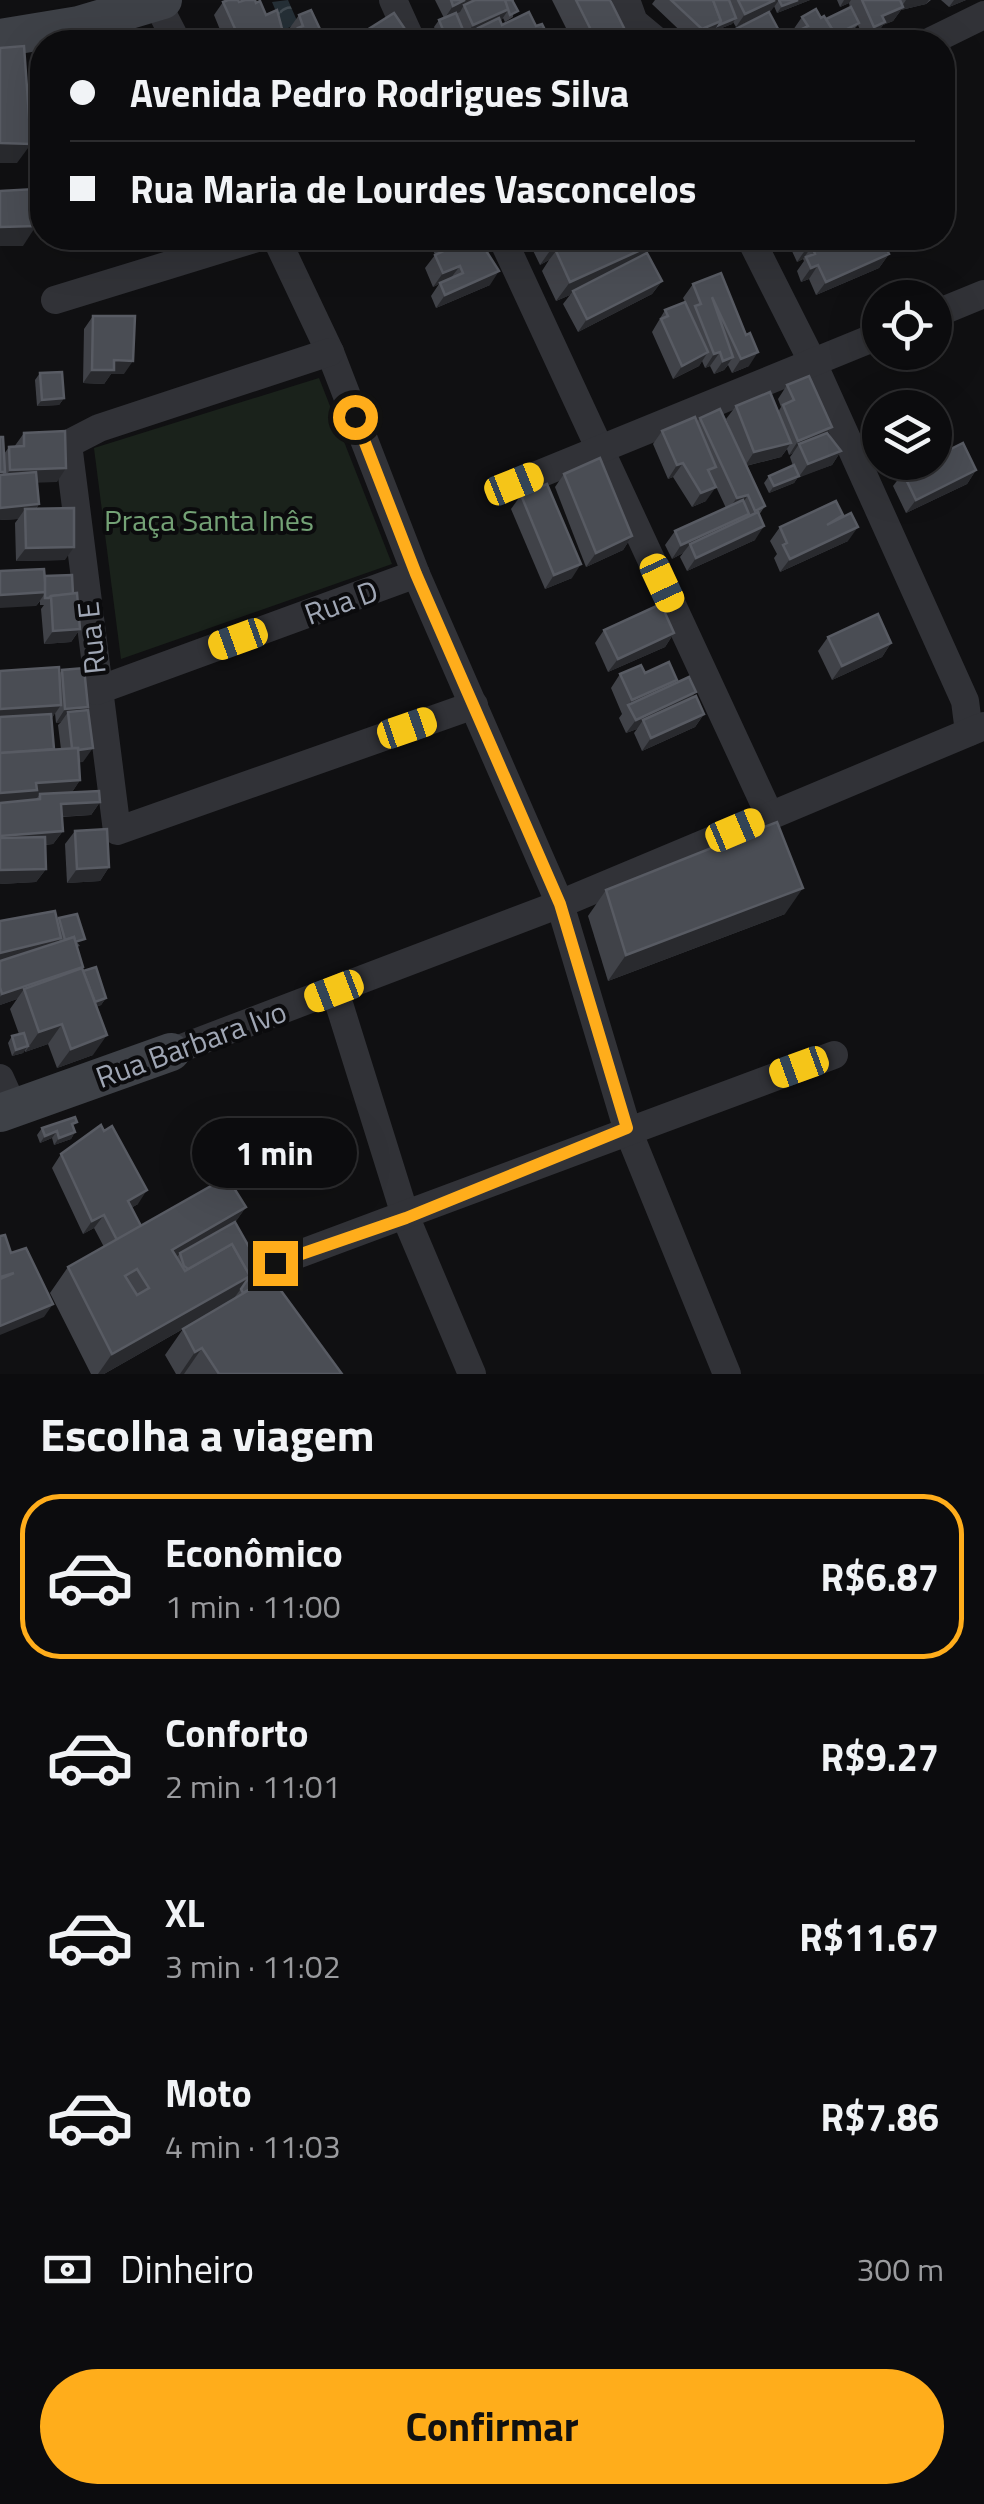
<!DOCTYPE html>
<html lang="pt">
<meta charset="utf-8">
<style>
body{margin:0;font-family:"Titillium Web",sans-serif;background:#151517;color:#f1f3f6;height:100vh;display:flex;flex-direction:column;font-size:38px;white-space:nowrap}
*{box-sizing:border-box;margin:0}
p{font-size:32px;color:#9a9b9e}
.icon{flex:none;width:55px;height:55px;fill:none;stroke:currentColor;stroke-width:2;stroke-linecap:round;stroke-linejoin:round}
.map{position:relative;height:1374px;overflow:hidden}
.side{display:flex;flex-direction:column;background:#0c0c0e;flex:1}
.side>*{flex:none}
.hud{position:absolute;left:30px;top:30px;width:925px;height:220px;border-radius:40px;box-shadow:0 10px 40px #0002,0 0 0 2px #2c2c2e;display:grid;align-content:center;height:220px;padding:0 40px;background:#0c0c0e}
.tools{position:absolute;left:862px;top:280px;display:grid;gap:20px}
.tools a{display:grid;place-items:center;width:90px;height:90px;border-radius:50%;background:#0c0c0e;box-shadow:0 10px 40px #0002,0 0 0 2px #2c2c2e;font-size:50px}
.end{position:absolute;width:45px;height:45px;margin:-22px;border:12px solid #ffad1b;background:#111;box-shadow:0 0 0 5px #111}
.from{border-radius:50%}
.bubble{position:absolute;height:70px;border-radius:35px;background:#0c0c0e;box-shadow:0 10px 40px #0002,0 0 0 2px #2c2c2e;font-size:32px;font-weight:700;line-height:70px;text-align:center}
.car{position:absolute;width:30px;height:60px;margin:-30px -15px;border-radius:12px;box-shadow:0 0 8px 2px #0007;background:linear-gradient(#f5c518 24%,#345 0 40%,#f5c518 0 76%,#345 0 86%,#f5c518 0)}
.hud b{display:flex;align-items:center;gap:35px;height:95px;font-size:38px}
.hud b+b{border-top:2px solid #2c2c2e}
.hud i{width:25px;height:25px;background:#f1f3f6}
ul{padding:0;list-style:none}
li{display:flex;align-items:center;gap:30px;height:165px;margin:0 20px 15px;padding:0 20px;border:5px solid transparent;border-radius:40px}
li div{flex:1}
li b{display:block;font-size:38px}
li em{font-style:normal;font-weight:700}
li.current{border-color:#ffad1b}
li>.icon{width:90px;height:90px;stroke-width:1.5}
h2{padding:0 40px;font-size:45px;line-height:120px}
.pay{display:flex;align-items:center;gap:25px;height:110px;padding:0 40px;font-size:38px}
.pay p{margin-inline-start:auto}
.button{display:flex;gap:20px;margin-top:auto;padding:20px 40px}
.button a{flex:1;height:115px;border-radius:60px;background:#ffad1b;color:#111;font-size:40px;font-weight:700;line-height:115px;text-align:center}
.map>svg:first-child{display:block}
.green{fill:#1a221b}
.water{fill:url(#water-waves)}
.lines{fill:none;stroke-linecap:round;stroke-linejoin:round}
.street{stroke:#313237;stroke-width:28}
.secondary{stroke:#3e4147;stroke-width:38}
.wall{fill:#404248;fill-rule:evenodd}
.shaded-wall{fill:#292a2e}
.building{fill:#4a4d54;stroke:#585b63;stroke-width:2.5;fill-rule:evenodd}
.route{stroke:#ffad1b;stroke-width:12}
.labels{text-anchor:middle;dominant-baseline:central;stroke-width:8;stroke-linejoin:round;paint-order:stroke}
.park-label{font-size:30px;fill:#74a276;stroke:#0b0b0d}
.street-label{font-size:30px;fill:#9fa6b4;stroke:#0b0b0d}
</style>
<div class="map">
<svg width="984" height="1374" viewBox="0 0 984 1374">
<defs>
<pattern id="water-waves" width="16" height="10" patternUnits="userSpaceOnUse" patternTransform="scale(2.5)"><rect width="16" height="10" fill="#252f36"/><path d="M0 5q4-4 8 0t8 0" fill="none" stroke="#414a51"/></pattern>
</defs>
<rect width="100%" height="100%" fill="#101012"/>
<polygon class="green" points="319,378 392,564 121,659 94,448"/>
<polygon class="water" points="288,0 298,23 288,28 286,35 272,2"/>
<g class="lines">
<g class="street">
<polyline points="393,0 412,42"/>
<polyline points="626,0 634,22 658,42"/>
<polyline points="157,3 177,42"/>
<polyline points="929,42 984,15"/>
<polyline points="276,238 330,352 416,574 560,904 627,1128 727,1374"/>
<polyline points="502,238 770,816"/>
<polyline points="750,238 812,361 965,701 969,732"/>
<polyline points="55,300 257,238"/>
<polyline points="935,314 984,294"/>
<polyline points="330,352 99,428 68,444 117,831 474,705"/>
<polyline points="515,484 880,335"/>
<polyline points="96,691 416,574"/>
<polyline points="335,991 406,1218 472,1374"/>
<polyline points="171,1052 560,904 984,726"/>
<polyline points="0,1078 14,1109"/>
<polyline points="275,1263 834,1055"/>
</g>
<g class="secondary">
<polyline points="0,38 79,25 163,0"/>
<polyline points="0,1113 171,1052"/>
</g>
</g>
<g class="wall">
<polygon points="435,0 514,0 513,17 505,22 503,18 500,21 502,25 536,26 549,38 546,42 468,42 474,34 466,37 463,42 441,42 434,27 439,20 444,18"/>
<polygon points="552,0 610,0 631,42 573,42"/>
<polygon points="655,0 810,0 777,13 774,6 769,12 785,42 715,42 718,38 764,14 736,27 733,22 732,24 714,31 711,34 692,42 652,4"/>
<polygon points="837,0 931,0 926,4 901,10 893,21 883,25 875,36 864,40 858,25 854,29 849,32 850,35 844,42 825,42 824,40 823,42 792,42 796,36 793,30 802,17 826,19 850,8 849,3 840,7"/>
<polygon points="941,0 966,0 949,7"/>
<polygon points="223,2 239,2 266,15 279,42 225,42 214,15"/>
<polygon points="299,15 326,42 289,42 292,36 289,29"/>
<polygon points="416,238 485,238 481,242 490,285 436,308 431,296 439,284 433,287 425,268 435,255 430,242 419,246"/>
<polygon points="527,238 652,238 654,244 647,253 662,281 652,294 578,332 563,304 570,295 556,301 542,271 549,260 540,265"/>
<polygon points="786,238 881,238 889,254 879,268 816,295 809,279 801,282 797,271 804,261 803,259 797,262"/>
<polygon points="721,273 749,366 732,373 728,365 724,370 714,374 710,366 705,368 702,361 699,366 673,379 652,332 665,310 685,302 683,298 693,284"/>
<polygon points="93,316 124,374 111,374 104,384 83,383 84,329"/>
<polygon points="40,373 64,398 59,405 37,406 35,380"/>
<polygon points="787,385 832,427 828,433 841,451 832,465 798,477 794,483 769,493 764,483 769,476 793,466 790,457 793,453 789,455 787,449 781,457 746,466 765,506 759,515 755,540 687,571 680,557 683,553 672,559 665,545 675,531 726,508 710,474 706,501 692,507 673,477 668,479 653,444 662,431 697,422 700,418 738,448 726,419 736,406 778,412 781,407 778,399"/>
<polygon points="24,433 57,482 37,482 39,504 36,509 65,560 16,561 15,523 18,519 0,520 4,454 9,447 14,447"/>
<polygon points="976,470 967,484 906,513 893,486 903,473"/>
<polygon points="564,474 632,536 623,550 586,567 555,487"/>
<polygon points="521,495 572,578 545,589 511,509"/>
<polygon points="843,515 841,518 848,541 780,572 774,558 777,554 770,541 780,527"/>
<polygon points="45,576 73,594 80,629 71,642 44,644 41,609 44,605 40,605 40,601 36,606"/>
<polygon points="604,630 674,633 665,647 608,672 595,643"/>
<polygon points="828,637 891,643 882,657 832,680 818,651"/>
<path d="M62,670L88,707L86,710L83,762H79L80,780L72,792L100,802L91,815L62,817L63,831L53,844L45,845L46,869L36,882L0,884V671L59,674ZM55,713L56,723L61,722L58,725L61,749H54L52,718Z"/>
<polygon points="645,673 677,680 675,683 692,698 704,714 695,727 642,751 634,733 637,729 626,733 619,718 622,714 611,688 620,674"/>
<polygon points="75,831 109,867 100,881 67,883 65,844"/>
<polygon points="606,890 785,914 608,981 588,916"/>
<polygon points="59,918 80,946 77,947 82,969 106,998 101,1005 96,1007 93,1055 57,1068 48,1044 25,1052 25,1050 23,1053 12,1056 8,1043 12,1036 19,1034 10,1009 17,999 0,1005 0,921 57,921"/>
<polygon points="74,1127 75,1132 71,1139 54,1145 52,1138 40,1143 37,1135 42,1128"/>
<polygon points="61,1154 138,1204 131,1208 141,1226 246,1207 235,1222 267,1279 342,1374 176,1374 165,1355 183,1329 104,1374 91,1374 50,1293 68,1267 104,1247 94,1228 83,1234 52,1168"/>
</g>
<g class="shaded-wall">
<polygon points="465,0 484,0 464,5 460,12 444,19 453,6"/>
<polygon points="775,0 779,0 771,11 736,27 745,14"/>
<polygon points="798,0 810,0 777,13 782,6"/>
<polygon points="844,0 851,0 849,3 840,7"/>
<polygon points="906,0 929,0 926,4 901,10 893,21 883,25 875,36 864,40 882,16 900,9"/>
<polygon points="954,0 966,0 949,7"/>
<polygon points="509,9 500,22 478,28 474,34 466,37 463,42 453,42 464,38 473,25"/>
<polygon points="736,18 732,24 714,31 719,25"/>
<polygon points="721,21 711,34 692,42 702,29"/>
<polygon points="832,29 822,42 819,36"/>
<polygon points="407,32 399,42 390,42"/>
<polygon points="0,143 31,144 17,163 0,163"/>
<polygon points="36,226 23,246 0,246 0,227"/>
<polygon points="425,238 433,238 430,242 419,246"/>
<polygon points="569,238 596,238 556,251 549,260 540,265 554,245"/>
<polygon points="654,244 640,263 573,291 570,295 556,301 570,282"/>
<polygon points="812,246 803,259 797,262 806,249"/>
<polygon points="889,254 879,268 816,295 826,282"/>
<polygon points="818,265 809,279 801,282 811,268"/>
<polygon points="460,266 450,279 433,287 443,273"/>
<polygon points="499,271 490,285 436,308 445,295"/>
<polygon points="662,281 652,294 578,332 587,319"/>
<polygon points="708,352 699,366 673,379 682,366"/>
<polygon points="720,352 710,366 705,368 714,354"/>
<polygon points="758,352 749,366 732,373 741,359"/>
<polygon points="733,357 724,370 714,374 723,361"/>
<polygon points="114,360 133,361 124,374 111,374 104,384 83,383 92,370"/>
<polygon points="64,398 59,405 37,406 42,400"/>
<polygon points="832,427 822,441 799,444 793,453 789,455 798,441"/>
<polygon points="791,443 781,457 745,466 754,452"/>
<polygon points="841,451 832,465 798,478 808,464"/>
<polygon points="683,463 673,477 668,479 677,465"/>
<polygon points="66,468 57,482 0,484 10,470"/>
<polygon points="976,470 967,484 906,513 916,500"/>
<polygon points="799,476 794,483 769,493 774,486"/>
<polygon points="716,487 706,501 692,507 701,493"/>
<polygon points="748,495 739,509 727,511 737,498"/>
<polygon points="39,504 29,518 25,509 18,519 0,520 0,508"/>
<polygon points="749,514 740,527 690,544 683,553 672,559 681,545"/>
<polygon points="764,526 755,540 687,571 696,558"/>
<polygon points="858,527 848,541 780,572 790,559"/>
<polygon points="632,536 623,550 586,567 596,553"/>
<polygon points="74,547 65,560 16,561 26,548"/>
<polygon points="581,564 572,578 545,589 554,575"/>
<polygon points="46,592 36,606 0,608 0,595"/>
<polygon points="80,629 71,642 44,644 53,631"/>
<polygon points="674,633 665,647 608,672 618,659"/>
<polygon points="891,643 882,657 832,680 842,666"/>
<polygon points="677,680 668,693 628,705 632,700"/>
<polygon points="696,692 686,705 643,720 637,729 626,733 636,720"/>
<polygon points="61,705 47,725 0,728 0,709"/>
<polygon points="88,707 78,721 68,712 61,722 56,723 65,709"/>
<polygon points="704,714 695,727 642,751 651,738"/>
<polygon points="93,748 83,762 63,764 72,750"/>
<polygon points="80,780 67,800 40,799 40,794 34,802 0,812 0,793 36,783"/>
<polygon points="100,802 91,815 52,817 61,804"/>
<polygon points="63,831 53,844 0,848 0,836"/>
<polygon points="109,867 100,881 67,883 77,869"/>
<polygon points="46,869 36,882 0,884 0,870"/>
<polygon points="803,888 785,914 608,981 626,955"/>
<polygon points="61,938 52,951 0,965 0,953"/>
<polygon points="83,967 24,989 17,999 0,1005 0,997 2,994"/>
<polygon points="106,998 101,1005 87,1010 92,1003"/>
<polygon points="62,1024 48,1044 25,1052 39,1032"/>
<polygon points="107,1035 93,1055 57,1068 71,1049"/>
<polygon points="28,1046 23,1053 12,1056 16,1050"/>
<polygon points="57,1131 52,1138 40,1143 45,1136"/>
<polygon points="75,1132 71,1139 54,1145 59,1138"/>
<polygon points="147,1190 138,1204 118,1215 128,1201"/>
<polygon points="246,1207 228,1233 180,1253 170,1266 172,1250"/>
<polygon points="104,1215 94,1228 83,1234 92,1221"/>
<polygon points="250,1276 232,1301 104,1374 98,1374 112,1354"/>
<polygon points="53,1304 44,1317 0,1335 0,1326"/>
<polygon points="202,1348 184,1374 180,1374 195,1352"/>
</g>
<g class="building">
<polygon points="228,0 238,0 239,2 245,0 255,0 256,3 260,1 266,15 277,10 284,36 272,42 241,42 223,2"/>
<polygon points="451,0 465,0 453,6"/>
<polygon points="475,0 505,0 509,9 473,25 464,5"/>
<polygon points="505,0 512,0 518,11 510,15"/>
<polygon points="576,0 610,0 631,42 597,42"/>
<polygon points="671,0 713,0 721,21 702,29"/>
<polygon points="713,0 729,0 736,18 719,25 721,21"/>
<polygon points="738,0 775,0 745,14"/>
<polygon points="779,0 798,0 782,6"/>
<polygon points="862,0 900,0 903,7 882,16 885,22 874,27"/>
<polygon points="851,7 859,23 847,29 850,35 834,42 829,33 832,29 826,19"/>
<polygon points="816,9 821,18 824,16 832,29 819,36 823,42 804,42 800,30 808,26 802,17"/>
<polygon points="311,10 326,42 294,42 304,39 298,28 303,26 299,15"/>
<polygon points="529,12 536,26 542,24 549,38 541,42 485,42 478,28 499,18 502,25"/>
<polygon points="769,12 785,42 721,42 718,38"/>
<polygon points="394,13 407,32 390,42 348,42"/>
<polygon points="456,13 466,37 453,42 448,42 439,20"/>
<polygon points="24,46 31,144 0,143 0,48"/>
<polygon points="35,189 36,226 0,227 0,191"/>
<polygon points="443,238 478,238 499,271 445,295 440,283 463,273 460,266 443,273 435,255 448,249"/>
<polygon points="551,238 569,238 554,245"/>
<polygon points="586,238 652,238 654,244 570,282 556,251"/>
<polygon points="801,238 881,238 889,254 826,282 818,265 811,268 806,257 815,254 812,246 806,249"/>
<polygon points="647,253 662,281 587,319 573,291"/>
<polygon points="721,273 746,335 750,333 758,352 741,359 712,297 733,357 723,361 720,352 714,354 695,306 701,304 693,284"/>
<polygon points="685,302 708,352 682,366 661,319 668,316 665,310"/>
<polygon points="93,316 135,316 133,361 114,360 114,370 92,370"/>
<polygon points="62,372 64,398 42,400 40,373"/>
<polygon points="809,376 832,427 798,441 783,405 794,400 787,385"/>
<polygon points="770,392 791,443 754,452 736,406"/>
<polygon points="720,409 765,506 755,511 748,495 737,498 700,418"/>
<polygon points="695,417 716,467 708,470 716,487 701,493 683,463 677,465 662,431"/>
<polygon points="65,431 66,468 10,470 9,447 24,446 24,433"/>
<polygon points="827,433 841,451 808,464 799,444"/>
<polygon points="0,437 3,437 5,472 0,472"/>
<polygon points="963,443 976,470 916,500 903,473 924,462 935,462 935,457"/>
<polygon points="600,458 632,536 596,553 564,474"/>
<polygon points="794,465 799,476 774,486 769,476"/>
<polygon points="36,472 39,504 0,508 0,475"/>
<polygon points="547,484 581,564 554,575 521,495"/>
<polygon points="743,500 749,514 681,545 675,531"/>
<polygon points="836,501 843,515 827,525 851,513 858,527 790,559 783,545 787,543 780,527"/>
<polygon points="74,508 74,547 26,548 25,509"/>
<polygon points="758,512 764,526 696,558 690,544"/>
<polygon points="44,569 46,592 0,595 0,571"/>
<polygon points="72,575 73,594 51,596 49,598 45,598 45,576"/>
<polygon points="77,593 80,629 53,631 51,596"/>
<polygon points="661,604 674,633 618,659 604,630"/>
<polygon points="878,614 891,643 842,666 828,637"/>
<polygon points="669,662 677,680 632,700 620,674 641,665 645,673"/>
<polygon points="59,667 61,705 0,709 0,671"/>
<polygon points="84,668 88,707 65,709 62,670"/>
<polygon points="689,677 696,692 636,720 628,705"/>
<polygon points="696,696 704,714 651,738 643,720"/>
<polygon points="88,710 93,748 78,750 78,748 72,748 68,712"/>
<polygon points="51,714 54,749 0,753 0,717"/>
<polygon points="78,748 80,780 36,783 37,790 0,793 0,753"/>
<polygon points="99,791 100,802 61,804 63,831 0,836 0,803 40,799 40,794"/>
<polygon points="777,822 803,888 626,955 606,890"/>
<polygon points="107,829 109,867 77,869 75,831"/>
<polygon points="45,837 46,869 0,870 0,838"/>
<polygon points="55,911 61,938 0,953 0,921"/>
<polygon points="77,914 85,939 75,942 74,937 65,940 59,918"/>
<polygon points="74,937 83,967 2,994 0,987 0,961"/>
<polygon points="96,967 106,998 95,1002 83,971"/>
<polygon points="82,968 107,1035 71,1049 62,1024 39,1032 24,989"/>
<polygon points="24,1033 28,1046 16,1050 12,1036"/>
<polygon points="75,1117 77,1122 72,1124 75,1132 59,1138 57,1131 45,1136 42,1128"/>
<polygon points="101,1125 104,1131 112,1126 147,1190 128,1201 141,1226 117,1240 104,1215 92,1221 61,1154"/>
<path d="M227,1177L246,1207L172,1250L185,1271L232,1244L250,1276L112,1354L68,1267ZM137,1269L149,1288L137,1295L125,1276Z"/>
<polygon points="235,1222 267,1279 243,1293 241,1289 250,1276 232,1244 188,1269 184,1266 180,1253"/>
<polygon points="5,1235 11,1253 26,1248 53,1304 0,1326 0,1279 14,1273 0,1277 0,1236"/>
<polygon points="271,1277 342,1374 219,1374 202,1348 195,1352 183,1329"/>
</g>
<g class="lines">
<polyline class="route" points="275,1263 406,1218 627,1128 560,904 416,574 355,417"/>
</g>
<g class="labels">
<g class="park-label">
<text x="209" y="520">Praça Santa Inês</text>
</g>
<g class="street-label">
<text transform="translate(341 602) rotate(-20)">Rua D</text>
<text transform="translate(91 638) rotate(-96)">Rua E</text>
<text transform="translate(191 1044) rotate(-20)">Rua Barbara Ivo</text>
</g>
</g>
</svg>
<div class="tools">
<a><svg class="icon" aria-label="locate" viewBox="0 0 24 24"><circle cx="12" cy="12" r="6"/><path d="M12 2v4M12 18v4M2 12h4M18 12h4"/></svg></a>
<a><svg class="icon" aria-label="layers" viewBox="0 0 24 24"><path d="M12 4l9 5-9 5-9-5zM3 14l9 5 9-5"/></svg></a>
</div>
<i class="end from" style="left:355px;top:417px"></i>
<i class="end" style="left:275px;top:1263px"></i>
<div class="bubble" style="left:192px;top:1118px;width:165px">1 min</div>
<i class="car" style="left:514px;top:484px;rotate:68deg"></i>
<i class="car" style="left:662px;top:583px;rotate:155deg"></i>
<i class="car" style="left:238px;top:639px;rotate:250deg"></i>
<i class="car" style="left:407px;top:728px;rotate:71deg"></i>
<i class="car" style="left:735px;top:830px;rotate:67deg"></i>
<i class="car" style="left:334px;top:991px;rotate:249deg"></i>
<i class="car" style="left:799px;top:1067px;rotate:250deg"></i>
<div class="hud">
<b><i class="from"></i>Avenida Pedro Rodrigues Silva</b>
<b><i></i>Rua Maria de Lourdes Vasconcelos</b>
</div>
</div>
<section class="side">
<h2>Escolha a viagem</h2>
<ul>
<li class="current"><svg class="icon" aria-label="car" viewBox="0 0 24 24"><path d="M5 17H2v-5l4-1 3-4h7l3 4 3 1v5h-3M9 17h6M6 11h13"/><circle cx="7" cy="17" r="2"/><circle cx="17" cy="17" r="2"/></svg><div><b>Econômico</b><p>1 min · 11:00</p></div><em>R$6.87</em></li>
<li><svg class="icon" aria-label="car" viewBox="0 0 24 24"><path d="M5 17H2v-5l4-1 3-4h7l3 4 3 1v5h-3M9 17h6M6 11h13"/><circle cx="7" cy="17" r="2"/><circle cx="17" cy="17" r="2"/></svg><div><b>Conforto</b><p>2 min · 11:01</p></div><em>R$9.27</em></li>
<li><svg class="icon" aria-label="car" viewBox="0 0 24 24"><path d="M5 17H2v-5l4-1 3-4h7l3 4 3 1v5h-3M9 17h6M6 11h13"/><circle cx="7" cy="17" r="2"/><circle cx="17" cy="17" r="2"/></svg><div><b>XL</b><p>3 min · 11:02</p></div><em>R$11.67</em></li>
<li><svg class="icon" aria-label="car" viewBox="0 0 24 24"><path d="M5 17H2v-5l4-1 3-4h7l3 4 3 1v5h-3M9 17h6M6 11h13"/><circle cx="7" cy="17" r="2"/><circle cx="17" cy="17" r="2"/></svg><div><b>Moto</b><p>4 min · 11:03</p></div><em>R$7.86</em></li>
</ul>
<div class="pay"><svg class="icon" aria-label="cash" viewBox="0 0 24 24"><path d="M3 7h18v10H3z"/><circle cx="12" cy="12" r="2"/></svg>Dinheiro<p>300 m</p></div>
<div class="button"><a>Confirmar</a></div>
</section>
